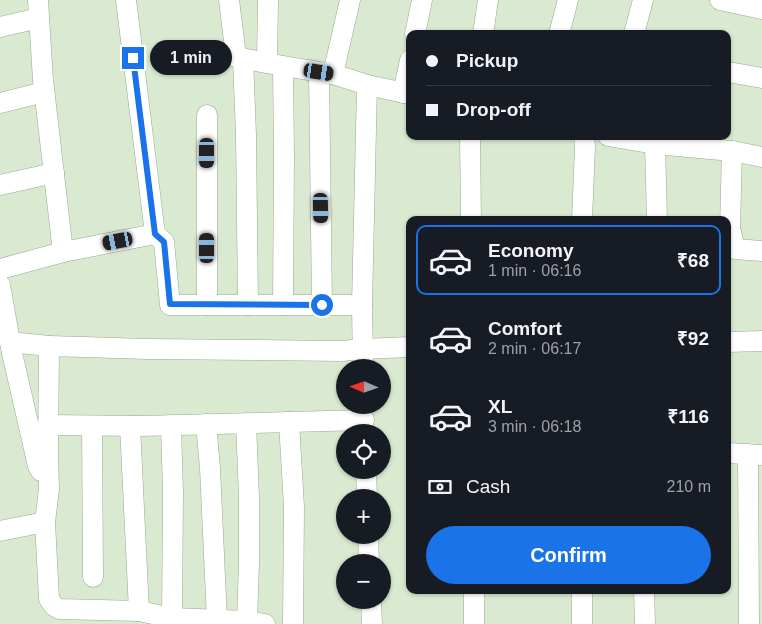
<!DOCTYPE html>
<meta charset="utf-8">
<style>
body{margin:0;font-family:Helvetica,sans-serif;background:#20242c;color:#f1f3f6;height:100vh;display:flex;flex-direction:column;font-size:19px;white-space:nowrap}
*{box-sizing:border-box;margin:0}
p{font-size:16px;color:#9ea1a6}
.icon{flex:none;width:28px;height:28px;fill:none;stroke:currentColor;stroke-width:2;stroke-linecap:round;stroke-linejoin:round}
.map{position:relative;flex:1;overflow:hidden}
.sheet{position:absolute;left:406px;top:216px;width:325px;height:378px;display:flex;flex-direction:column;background:#171b24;border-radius:10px;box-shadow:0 1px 4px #0004}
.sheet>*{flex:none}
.top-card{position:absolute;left:406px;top:30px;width:325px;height:110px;border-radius:10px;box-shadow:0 1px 4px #0004;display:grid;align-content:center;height:110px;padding:0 20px;background:#171b24}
.needle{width:32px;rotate:272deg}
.buttons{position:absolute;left:336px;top:359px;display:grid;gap:10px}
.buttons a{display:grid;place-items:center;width:55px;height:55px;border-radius:50%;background:#171b24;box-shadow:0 1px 4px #0004;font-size:25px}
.end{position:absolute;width:22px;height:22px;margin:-11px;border:6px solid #1a73e8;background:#fff;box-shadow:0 0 0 2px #fff}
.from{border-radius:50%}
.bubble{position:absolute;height:35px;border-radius:18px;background:#171b24;box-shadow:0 1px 4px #0004;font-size:16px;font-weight:800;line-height:35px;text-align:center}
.car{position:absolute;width:15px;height:30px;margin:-15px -8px;border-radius:6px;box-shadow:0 0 4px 1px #0007;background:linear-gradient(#222 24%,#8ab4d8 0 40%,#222 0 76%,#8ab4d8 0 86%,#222 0)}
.top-card b{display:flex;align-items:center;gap:18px;height:48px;font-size:19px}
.top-card b+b{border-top:1px solid #363941}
.top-card i{width:12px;height:12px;background:#f1f3f6}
ul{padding:9px 0 0;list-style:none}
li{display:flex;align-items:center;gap:15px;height:70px;margin:0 10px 8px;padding:0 10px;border:2px solid transparent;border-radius:10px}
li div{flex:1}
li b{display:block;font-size:19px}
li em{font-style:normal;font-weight:800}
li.current{border-color:#1a73e8}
li>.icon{width:45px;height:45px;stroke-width:1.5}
.pay{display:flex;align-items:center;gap:12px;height:55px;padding:0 20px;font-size:19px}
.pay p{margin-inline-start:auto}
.action{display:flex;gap:10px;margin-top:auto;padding:10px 20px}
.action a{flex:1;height:58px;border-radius:30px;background:#1a73e8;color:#fff;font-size:20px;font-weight:800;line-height:58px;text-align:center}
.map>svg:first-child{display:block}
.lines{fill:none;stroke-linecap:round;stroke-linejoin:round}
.minor-casing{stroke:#98a990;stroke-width:21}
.minor{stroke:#fff;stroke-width:20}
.route{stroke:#1a73e8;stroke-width:6}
</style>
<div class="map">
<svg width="762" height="624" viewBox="0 0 762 624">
<rect width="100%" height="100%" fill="#d9ead0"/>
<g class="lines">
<g class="minor-casing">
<g id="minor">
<polyline points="229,0 236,57 283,66 333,74 367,85 410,94"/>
<polyline points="720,0 762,9"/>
<polyline points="0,27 39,18"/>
<polyline points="415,34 422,0"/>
<polyline points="483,34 488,0"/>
<polyline points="559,34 568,0"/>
<polyline points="634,34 643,0"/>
<polyline points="243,58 246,135 248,305"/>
<polyline points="267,63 268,0"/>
<polyline points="283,66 284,157 283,305"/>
<polyline points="319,72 322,305"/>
<polyline points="728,72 762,78"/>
<polyline points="333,74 350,0"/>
<polyline points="403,93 410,60"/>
<polyline points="0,103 44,92"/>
<polyline points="470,136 471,220"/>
<polyline points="608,136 655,144 732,151 762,157"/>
<polyline points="655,144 657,220"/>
<polyline points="0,185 54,173"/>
<polyline points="582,220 585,147 584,136"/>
<polyline points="728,228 730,228 732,151"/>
<polyline points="730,228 735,249 762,251"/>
<polyline points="155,234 164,242 170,305 362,305 367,85"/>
<polyline points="63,252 155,234 126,0"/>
<polyline points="0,269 63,252 43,80 38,0"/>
<polyline points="0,285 12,353 38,466 41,471"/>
<polyline points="207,305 207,115"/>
<polyline points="362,305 363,368"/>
<polyline points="10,342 49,346"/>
<polyline points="728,342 762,341"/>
<polyline points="289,422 294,507 293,624"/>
<polyline points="246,423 249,497 249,563 247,621"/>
<polyline points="206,424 210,468 217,620"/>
<polyline points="48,425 141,426 364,420"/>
<polyline points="171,425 173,493 172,618"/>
<polyline points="92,426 93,577"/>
<polyline points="130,426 139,611"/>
<polyline points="728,453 760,455"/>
<polyline points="748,454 749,624"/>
<polyline points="366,470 367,498"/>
<polyline points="0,531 45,522"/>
<polyline points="368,535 369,562"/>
<polyline points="474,590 474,624"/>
<polyline points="582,590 582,624"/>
<polyline points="644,590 645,624"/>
<polyline points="371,600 372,624"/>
<polyline points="265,624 247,621 172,618 139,611 59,609 54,606 49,599 45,522 49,489 48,455 49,346 148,349 342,351 363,349 410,347"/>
</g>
</g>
<use href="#minor" class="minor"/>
</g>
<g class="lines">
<polyline class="route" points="133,58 155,234 164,242 170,304 322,305"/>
</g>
</svg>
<div class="buttons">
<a><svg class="needle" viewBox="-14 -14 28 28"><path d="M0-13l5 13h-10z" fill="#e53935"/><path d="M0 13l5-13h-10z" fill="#9ea1a6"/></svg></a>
<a><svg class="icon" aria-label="locate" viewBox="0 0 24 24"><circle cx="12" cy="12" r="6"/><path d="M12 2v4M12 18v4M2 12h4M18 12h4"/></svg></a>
<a>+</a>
<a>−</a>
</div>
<i class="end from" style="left:322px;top:305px"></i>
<i class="end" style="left:133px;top:58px"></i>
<div class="bubble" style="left:150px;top:40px;width:82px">1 min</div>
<i class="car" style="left:319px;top:72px;rotate:99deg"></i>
<i class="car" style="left:207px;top:153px;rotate:180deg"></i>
<i class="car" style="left:321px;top:208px;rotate:179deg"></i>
<i class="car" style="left:118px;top:241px;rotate:259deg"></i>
<i class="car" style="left:207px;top:248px;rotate:0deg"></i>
<div class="top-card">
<b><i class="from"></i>Pickup</b>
<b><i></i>Drop-off</b>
</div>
<section class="sheet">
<ul>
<li class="current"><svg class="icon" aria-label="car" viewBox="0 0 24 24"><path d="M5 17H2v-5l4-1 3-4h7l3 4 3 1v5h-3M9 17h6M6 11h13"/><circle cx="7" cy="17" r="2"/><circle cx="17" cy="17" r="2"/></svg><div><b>Economy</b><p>1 min · 06:16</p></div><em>₹68</em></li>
<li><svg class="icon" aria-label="car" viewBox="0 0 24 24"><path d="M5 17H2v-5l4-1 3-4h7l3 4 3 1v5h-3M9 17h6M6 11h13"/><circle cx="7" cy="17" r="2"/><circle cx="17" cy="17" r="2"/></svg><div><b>Comfort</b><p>2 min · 06:17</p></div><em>₹92</em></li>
<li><svg class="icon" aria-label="car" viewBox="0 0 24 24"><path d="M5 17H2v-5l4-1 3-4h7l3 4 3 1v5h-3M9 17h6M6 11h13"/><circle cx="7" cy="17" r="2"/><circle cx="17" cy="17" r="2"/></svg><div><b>XL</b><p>3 min · 06:18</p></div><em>₹116</em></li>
</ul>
<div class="pay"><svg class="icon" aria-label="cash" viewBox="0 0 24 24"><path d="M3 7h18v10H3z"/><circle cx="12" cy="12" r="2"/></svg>Cash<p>210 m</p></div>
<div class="action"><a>Confirm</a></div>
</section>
</div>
